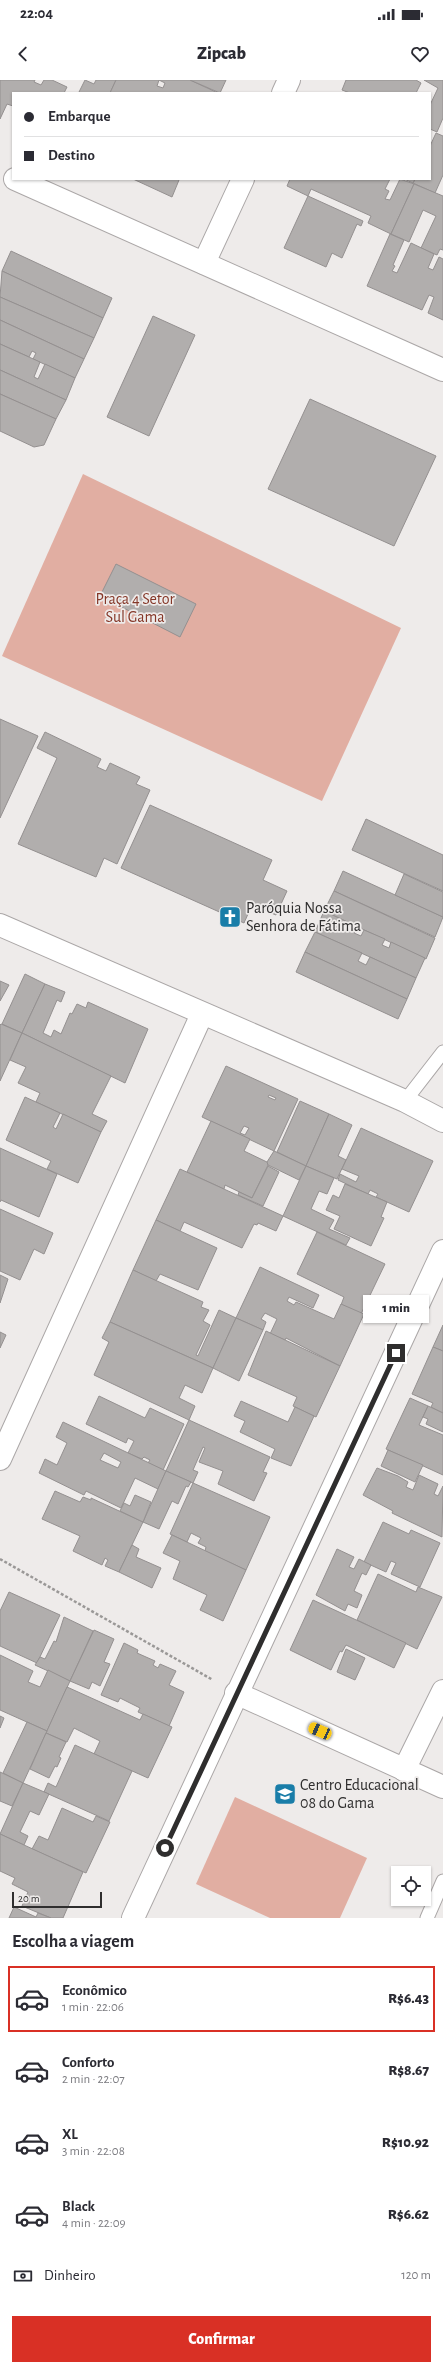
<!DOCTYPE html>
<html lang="pt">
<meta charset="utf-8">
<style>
body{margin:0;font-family:"Alegreya Sans",sans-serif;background:#f2f2f3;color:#2b2b33;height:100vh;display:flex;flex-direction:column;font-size:15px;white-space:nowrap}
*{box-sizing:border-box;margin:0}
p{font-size:13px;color:#7c7c81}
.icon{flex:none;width:22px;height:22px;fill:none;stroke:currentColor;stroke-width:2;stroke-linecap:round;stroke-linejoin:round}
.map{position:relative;height:1838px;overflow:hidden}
.sheet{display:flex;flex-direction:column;background:#fff;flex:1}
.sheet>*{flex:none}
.hud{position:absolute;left:12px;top:12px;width:419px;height:88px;border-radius:0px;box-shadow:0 1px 3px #0004;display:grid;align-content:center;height:88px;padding:0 12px;background:#fff}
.controls{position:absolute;left:391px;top:1786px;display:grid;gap:8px}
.controls a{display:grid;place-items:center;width:40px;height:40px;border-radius:0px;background:#fff;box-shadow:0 1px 3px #0004;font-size:20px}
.scale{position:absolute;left:12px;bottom:10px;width:90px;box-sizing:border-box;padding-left:4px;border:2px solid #2f2e2e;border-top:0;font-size:11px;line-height:14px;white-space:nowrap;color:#2f2e2e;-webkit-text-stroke:3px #eeebea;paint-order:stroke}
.end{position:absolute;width:18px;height:18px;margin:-9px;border:5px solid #2f2e2e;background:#fff;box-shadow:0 0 0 2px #fff}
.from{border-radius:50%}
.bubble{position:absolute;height:28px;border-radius:0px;background:#fff;box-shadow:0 1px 3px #0004;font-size:13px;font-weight:800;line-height:28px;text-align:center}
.car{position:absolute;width:12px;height:24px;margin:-12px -6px;border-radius:5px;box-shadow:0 0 3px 1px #0007;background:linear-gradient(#f5c518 24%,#345 0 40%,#f5c518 0 76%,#345 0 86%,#f5c518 0)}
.hud b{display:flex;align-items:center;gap:14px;height:38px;font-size:15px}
.hud b+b{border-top:1px solid #e1e1e2}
.hud i{width:10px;height:10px;background:#2b2b33}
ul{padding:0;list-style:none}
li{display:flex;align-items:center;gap:12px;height:66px;margin:0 8px 6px;padding:0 4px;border:2px solid transparent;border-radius:0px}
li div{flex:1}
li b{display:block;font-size:15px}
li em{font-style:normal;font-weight:800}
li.active{border-color:#d93025}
li>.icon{width:36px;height:36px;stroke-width:1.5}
h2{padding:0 12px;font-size:18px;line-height:48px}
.pay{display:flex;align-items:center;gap:10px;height:44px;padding:0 12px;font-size:15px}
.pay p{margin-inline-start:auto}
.cta{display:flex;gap:8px;margin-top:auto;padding:8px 12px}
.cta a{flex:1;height:46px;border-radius:0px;background:#d93025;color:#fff;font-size:16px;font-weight:800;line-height:46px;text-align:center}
.status{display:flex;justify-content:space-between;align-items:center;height:28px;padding:0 20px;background:#fff;direction:ltr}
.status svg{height:11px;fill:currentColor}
header{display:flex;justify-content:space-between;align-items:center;height:52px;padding:0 12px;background:#fff;font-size:18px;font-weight:800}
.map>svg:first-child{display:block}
.green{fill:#e1aea2}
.building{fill:#b1aead;stroke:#949090;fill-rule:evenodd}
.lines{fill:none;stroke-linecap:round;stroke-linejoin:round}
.service-casing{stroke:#aba7a7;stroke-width:15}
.minor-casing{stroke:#aba7a7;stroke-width:24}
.tertiary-casing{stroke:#aba7a7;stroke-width:24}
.path{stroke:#9a9897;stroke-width:2.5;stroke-dasharray:3 2;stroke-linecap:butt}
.service{stroke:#fff;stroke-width:13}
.minor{stroke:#fff;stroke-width:22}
.tertiary{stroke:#fff;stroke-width:22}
.route{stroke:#2f2e2e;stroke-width:5}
.labels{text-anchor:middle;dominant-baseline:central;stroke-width:3.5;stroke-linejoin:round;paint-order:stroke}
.park-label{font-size:16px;fill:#853728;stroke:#eeebea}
.poi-label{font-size:16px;fill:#2f2e2e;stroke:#eeebea;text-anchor:start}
</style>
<div class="status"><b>22:04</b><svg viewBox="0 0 49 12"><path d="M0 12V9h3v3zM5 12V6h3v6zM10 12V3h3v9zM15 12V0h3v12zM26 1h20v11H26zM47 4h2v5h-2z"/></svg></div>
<header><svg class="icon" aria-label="back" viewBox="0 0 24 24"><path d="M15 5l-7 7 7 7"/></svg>Zipcab<svg class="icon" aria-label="heart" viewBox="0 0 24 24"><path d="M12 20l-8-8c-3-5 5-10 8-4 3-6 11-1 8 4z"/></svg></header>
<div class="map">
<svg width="443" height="1838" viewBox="0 0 443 1838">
<rect width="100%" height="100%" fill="#eeebea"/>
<g class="green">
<polygon points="83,394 401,548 322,721 2,576"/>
<polygon points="235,1717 367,1778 340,1838 270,1838 196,1804"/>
</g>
<g class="building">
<polygon points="0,0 35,0 34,2 41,5 44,0 52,0 67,7 64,13 13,13 13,26 7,24 0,39"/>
<polygon points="85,0 94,4 96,0 116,0 110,13 81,13 79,12"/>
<path d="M116,0H190L218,13H110ZM159,0L165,3L163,8L157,6Z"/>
<polygon points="190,0 226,0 220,13"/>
<polygon points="346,0 416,0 421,3 416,13 350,13 342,10"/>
<polygon points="424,0 443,0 443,38 437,52 430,49 430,25 438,8"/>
<polygon points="436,53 443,56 443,95 435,113 413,103 415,99 430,99 430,66"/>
<polygon points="133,99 177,99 179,100 172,117"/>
<polygon points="290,99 390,99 385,109 389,111 385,119 390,120 400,99 414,104 391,154 368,143 371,136 311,109 308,116 287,106"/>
<polygon points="404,99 415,99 413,103"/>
<polygon points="414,104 443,116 443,170 440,169 437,175 421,168 436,136 423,130 409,162 391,154"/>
<polygon points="308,116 363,141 361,146 357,144 342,178 332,173 326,187 284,168"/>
<polygon points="390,154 404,160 393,185 395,186 392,191 397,193 411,163 434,174 428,188 433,190 439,177 443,179 443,240 428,233 434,217 429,215 422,230 367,206"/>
<polygon points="11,171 112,218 103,238 2,191"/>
<polygon points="2,191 103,238 94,258 0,217"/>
<polygon points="0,217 94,258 84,279 0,240"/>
<polygon points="153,236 195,255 149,356 107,337"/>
<polygon points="0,240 84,279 75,298 33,279 36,273 32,271 29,277 0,264"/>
<polygon points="0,264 40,282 34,297 38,299 45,284 75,298 66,320 0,290"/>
<polygon points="0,290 66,320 56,339 0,314"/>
<polygon points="0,314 56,339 44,365 34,367 0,351"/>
<polygon points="310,319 436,376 394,466 268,409"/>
<polygon points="116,484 196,524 180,557 100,516"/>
<polygon points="0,639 38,656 0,738"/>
<polygon points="45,652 101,679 97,687 106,691 110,683 140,697 136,704 150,710 117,784 104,778 96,797 18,764 57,678 37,668"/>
<polygon points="150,725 272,780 263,800 287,811 276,835 252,825 244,843 121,788"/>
<polygon points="366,739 443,775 443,811 352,770"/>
<polygon points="343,791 443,837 435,857 334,811"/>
<polygon points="404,794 443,812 443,837 395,815"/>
<polygon points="334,811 435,858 426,879 324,831"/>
<polygon points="324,831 358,847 354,853 361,856 364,850 385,859 382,865 389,868 391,862 425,878 416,898 315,852"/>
<polygon points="315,852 362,873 358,881 366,885 370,877 416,898 407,919 305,872"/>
<polygon points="305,872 407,919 398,939 296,892"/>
<polygon points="25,894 45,904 22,953 2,944"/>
<polygon points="0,901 9,905 0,921"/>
<polygon points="45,904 65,912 61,922 57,920 43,953 51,957 54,950 61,954 70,933 72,934 77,924 86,928 88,922 148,949 125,1003 22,953"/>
<polygon points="1,944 22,953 0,1001 0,945"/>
<polygon points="22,953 111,996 92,1034 107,1041 101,1052 36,1022 40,1013 18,1003 26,987 10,980"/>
<path d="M226,986L298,1019L274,1071L202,1037ZM269,1015L276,1018L275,1020L268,1017ZM244,1046L249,1048L245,1055L240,1053Z"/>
<polygon points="25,1017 60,1033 53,1047 56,1049 63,1034 101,1052 78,1103 47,1089 51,1081 6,1060"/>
<polygon points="300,1021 329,1034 306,1086 277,1072"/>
<polygon points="329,1034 352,1045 338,1076 346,1080 337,1099 306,1086"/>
<polygon points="211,1041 250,1059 244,1071 269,1083 252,1118 225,1105 224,1109 187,1092"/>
<polygon points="361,1048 433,1081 409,1132 376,1117 378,1114 370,1110 368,1114 338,1100 340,1094 356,1102 359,1096 342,1089"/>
<polygon points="0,1068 57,1094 39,1137 1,1120 0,1122"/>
<polygon points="274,1071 306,1086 299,1100 268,1085 267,1082"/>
<polygon points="268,1086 279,1092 263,1126 238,1115 239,1112 252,1118"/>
<polygon points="306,1086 334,1098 327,1114 319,1111 311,1129 334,1140 329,1149 350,1158 346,1165 283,1136"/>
<polygon points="180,1089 283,1136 276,1151 258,1143 257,1145 254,1144 242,1168 184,1142 180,1151 156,1140"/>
<polygon points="345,1104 387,1122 381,1137 384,1138 371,1166 334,1149 340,1136 326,1130 333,1115 339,1118"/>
<polygon points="0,1129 53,1153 44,1174 34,1169 20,1200 0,1191"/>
<polygon points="156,1140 217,1168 198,1210 160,1194 156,1201 133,1190"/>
<polygon points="317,1152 385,1184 361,1234 341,1225 344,1217 297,1194"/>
<polygon points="260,1187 319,1215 313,1228 289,1217 287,1221 294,1225 296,1222 334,1239 341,1224 364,1234 340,1286 286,1258 285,1260 270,1254 277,1239 265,1233 261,1239 266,1242 263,1250 236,1238"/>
<polygon points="133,1190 203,1222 201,1227 209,1230 203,1241 210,1245 196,1275 198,1276 219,1230 236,1238 213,1288 110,1242"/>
<polygon points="0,1195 8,1199 0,1223"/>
<polygon points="236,1238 263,1250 239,1301 213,1288"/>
<polygon points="110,1242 213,1288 202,1313 185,1305 179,1318 195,1326 189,1340 94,1295 109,1262 102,1258"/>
<polygon points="443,1245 443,1271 433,1267"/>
<polygon points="266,1251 340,1286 316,1337 293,1326 297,1317 248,1295"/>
<polygon points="0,1252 6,1255 0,1268"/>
<polygon points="433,1267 443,1271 443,1333 431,1327 433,1323 412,1314"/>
<polygon points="99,1316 145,1338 150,1328 184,1344 163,1390 148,1383 150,1380 144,1377 142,1379 128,1373 134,1361 128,1358 126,1363 86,1344"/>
<polygon points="410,1318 428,1326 419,1345 443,1355 443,1395 386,1369"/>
<polygon points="241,1321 288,1342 295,1327 314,1336 291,1386 271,1378 275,1369 240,1352 245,1341 234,1336"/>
<polygon points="428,1326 443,1333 443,1352 426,1344 428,1339 423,1337"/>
<polygon points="189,1340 270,1377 263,1392 267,1393 254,1421 218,1404 223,1391 199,1382 205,1368 203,1367 193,1390 198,1392 193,1403 166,1391"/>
<path d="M63,1342L166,1391L158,1409L135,1398L121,1428L86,1411L84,1415L39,1393L45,1379L57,1385L67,1363L56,1357ZM104,1373L121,1382L118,1388L100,1380Z"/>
<polygon points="388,1370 423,1385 415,1402 381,1386"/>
<polygon points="377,1388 398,1396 408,1402 406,1407 413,1410 419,1395 438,1404 434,1414 438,1416 443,1406 442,1457 392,1433 393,1431 363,1415"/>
<polygon points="166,1391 191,1402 188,1407 186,1406 178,1424 172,1421 159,1449 143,1442"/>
<polygon points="193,1403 270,1437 246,1490 205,1471 206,1467 198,1463 201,1458 191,1453 187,1462 170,1454"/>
<polygon points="55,1411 80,1422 83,1417 91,1420 91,1418 143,1442 119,1492 105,1486 108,1480 105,1478 102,1485 73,1471 80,1456 42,1439"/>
<polygon points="135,1415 151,1422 143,1442 120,1431 124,1423 130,1426"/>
<polygon points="383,1442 409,1454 411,1450 440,1463 420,1507 391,1494 396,1483 391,1481 386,1492 364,1482"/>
<polygon points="172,1455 246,1490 223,1541 200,1530 207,1515 173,1499 180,1481 163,1473"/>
<polygon points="132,1465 139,1469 136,1477 161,1488 152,1508 119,1492"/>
<polygon points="337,1469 354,1477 349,1487 354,1489 359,1479 371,1485 366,1495 362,1493 354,1511 362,1515 357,1528 348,1524 345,1531 316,1515"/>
<polygon points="378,1494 416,1512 418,1507 442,1517 417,1569 357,1540"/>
<polygon points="9,1512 60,1535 37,1583 0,1566 0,1531"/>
<polygon points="313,1520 406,1563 394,1588 346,1565 342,1572 340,1571 331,1590 290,1570"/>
<polygon points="64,1537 93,1551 70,1601 35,1585 40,1577 45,1579 54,1561 56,1562"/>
<polygon points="94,1550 114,1559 104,1582 110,1584 100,1606 92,1602 89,1609 70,1601"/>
<polygon points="124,1563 138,1570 137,1573 155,1581 153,1585 158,1588 160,1584 176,1591 169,1605 184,1612 169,1646 138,1632 140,1628 120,1618 118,1622 101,1615"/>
<polygon points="346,1569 365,1578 355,1600 337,1592"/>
<polygon points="0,1575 33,1591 28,1602 40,1607 48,1590 70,1601 47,1651 0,1630"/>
<polygon points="67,1607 140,1640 143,1634 172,1647 148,1698 94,1674 100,1661 74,1648 67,1662 46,1653"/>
<polygon points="0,1636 4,1638 0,1648"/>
<polygon points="27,1642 47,1651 23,1703 3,1693"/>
<polygon points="46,1653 66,1662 59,1677 61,1678 57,1687 55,1686 49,1698 30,1689"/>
<polygon points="75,1665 132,1691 109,1741 44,1712 48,1703 56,1707"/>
<polygon points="0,1692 23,1703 12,1726 0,1721"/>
<polygon points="23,1703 49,1714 39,1735 30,1731 20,1752 28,1756 24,1765 0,1754"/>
<polygon points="62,1728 93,1742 96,1736 110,1742 86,1793 32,1769 39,1756 48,1760"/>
<polygon points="0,1754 83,1792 63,1838 51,1838 22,1826 28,1812 12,1804 15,1798 0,1791"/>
<polygon points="14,1827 36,1837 38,1833 51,1838 9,1838"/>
</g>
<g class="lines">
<g class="service-casing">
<g id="service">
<polyline points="405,1021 443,972"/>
<polyline points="427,1838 443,1801"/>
</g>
</g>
<g class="minor-casing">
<g id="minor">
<polyline points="283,13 289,0"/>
<polyline points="15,99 443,290"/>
<polyline points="204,183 243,99"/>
<polyline points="0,845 405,1021 443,1041"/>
<polyline points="0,1379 202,934"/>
<polyline points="236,1613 443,1707"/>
<polyline points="404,1690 443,1611"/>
</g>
</g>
<g class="tertiary-casing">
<polyline id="tertiary" points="133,1838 443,1171"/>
</g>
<polyline class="path" points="0,1479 213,1600"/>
<use href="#service" class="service"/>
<use href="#minor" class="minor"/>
<use href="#tertiary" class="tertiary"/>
</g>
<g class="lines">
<polyline class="route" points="165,1768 396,1273"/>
</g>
<defs>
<g id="church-square" transform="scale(1.15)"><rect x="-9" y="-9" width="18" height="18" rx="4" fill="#197da8" stroke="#eeebea"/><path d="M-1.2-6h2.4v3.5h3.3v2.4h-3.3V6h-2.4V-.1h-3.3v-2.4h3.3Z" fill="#fff"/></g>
<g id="school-square" transform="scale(1.15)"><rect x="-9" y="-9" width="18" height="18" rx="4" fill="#197da8" stroke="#eeebea"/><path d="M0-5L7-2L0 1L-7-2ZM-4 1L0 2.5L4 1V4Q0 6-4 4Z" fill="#fff"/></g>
</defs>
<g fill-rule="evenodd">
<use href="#church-square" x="230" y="837"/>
<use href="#school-square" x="285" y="1714"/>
</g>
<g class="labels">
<g class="park-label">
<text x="135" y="519">Praça 4 Setor<tspan x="135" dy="18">Sul Gama</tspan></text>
</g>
<g class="poi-label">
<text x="246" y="828">Paróquia Nossa<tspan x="246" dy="18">Senhora de Fátima</tspan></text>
<text x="300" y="1705">Centro Educacional<tspan x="300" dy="18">08 do Gama</tspan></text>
</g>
</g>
</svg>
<div class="controls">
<a><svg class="icon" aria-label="locate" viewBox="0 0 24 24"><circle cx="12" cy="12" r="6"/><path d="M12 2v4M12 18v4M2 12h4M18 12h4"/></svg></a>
</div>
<div class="scale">20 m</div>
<i class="end from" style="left:165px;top:1768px"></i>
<i class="end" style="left:396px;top:1273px"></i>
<div class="bubble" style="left:363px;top:1215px;width:66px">1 min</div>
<i class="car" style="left:320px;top:1651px;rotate:294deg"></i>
<div class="hud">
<b><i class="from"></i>Embarque</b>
<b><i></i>Destino</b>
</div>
</div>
<section class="sheet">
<h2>Escolha a viagem</h2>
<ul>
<li class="active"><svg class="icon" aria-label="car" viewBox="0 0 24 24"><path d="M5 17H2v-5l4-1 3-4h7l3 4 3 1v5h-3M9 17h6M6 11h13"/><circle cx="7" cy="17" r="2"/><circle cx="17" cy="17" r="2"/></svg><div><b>Econômico</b><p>1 min · 22:06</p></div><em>R$6.43</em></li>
<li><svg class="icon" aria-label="car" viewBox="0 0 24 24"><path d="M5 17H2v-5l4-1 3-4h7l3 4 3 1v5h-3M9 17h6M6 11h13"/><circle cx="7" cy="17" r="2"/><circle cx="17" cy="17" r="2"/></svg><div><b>Conforto</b><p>2 min · 22:07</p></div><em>R$8.67</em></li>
<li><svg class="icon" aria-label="car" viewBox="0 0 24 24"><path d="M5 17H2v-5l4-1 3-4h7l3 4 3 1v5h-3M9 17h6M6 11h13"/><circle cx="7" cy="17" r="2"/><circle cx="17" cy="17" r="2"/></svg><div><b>XL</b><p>3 min · 22:08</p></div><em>R$10.92</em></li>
<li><svg class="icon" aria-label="car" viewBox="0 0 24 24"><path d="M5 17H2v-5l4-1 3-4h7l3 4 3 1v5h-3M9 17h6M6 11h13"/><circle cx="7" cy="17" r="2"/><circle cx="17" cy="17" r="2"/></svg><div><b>Black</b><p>4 min · 22:09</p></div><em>R$6.62</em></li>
</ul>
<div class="pay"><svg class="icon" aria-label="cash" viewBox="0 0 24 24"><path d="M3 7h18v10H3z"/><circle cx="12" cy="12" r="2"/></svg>Dinheiro<p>120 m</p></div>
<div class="cta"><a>Confirmar</a></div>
</section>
